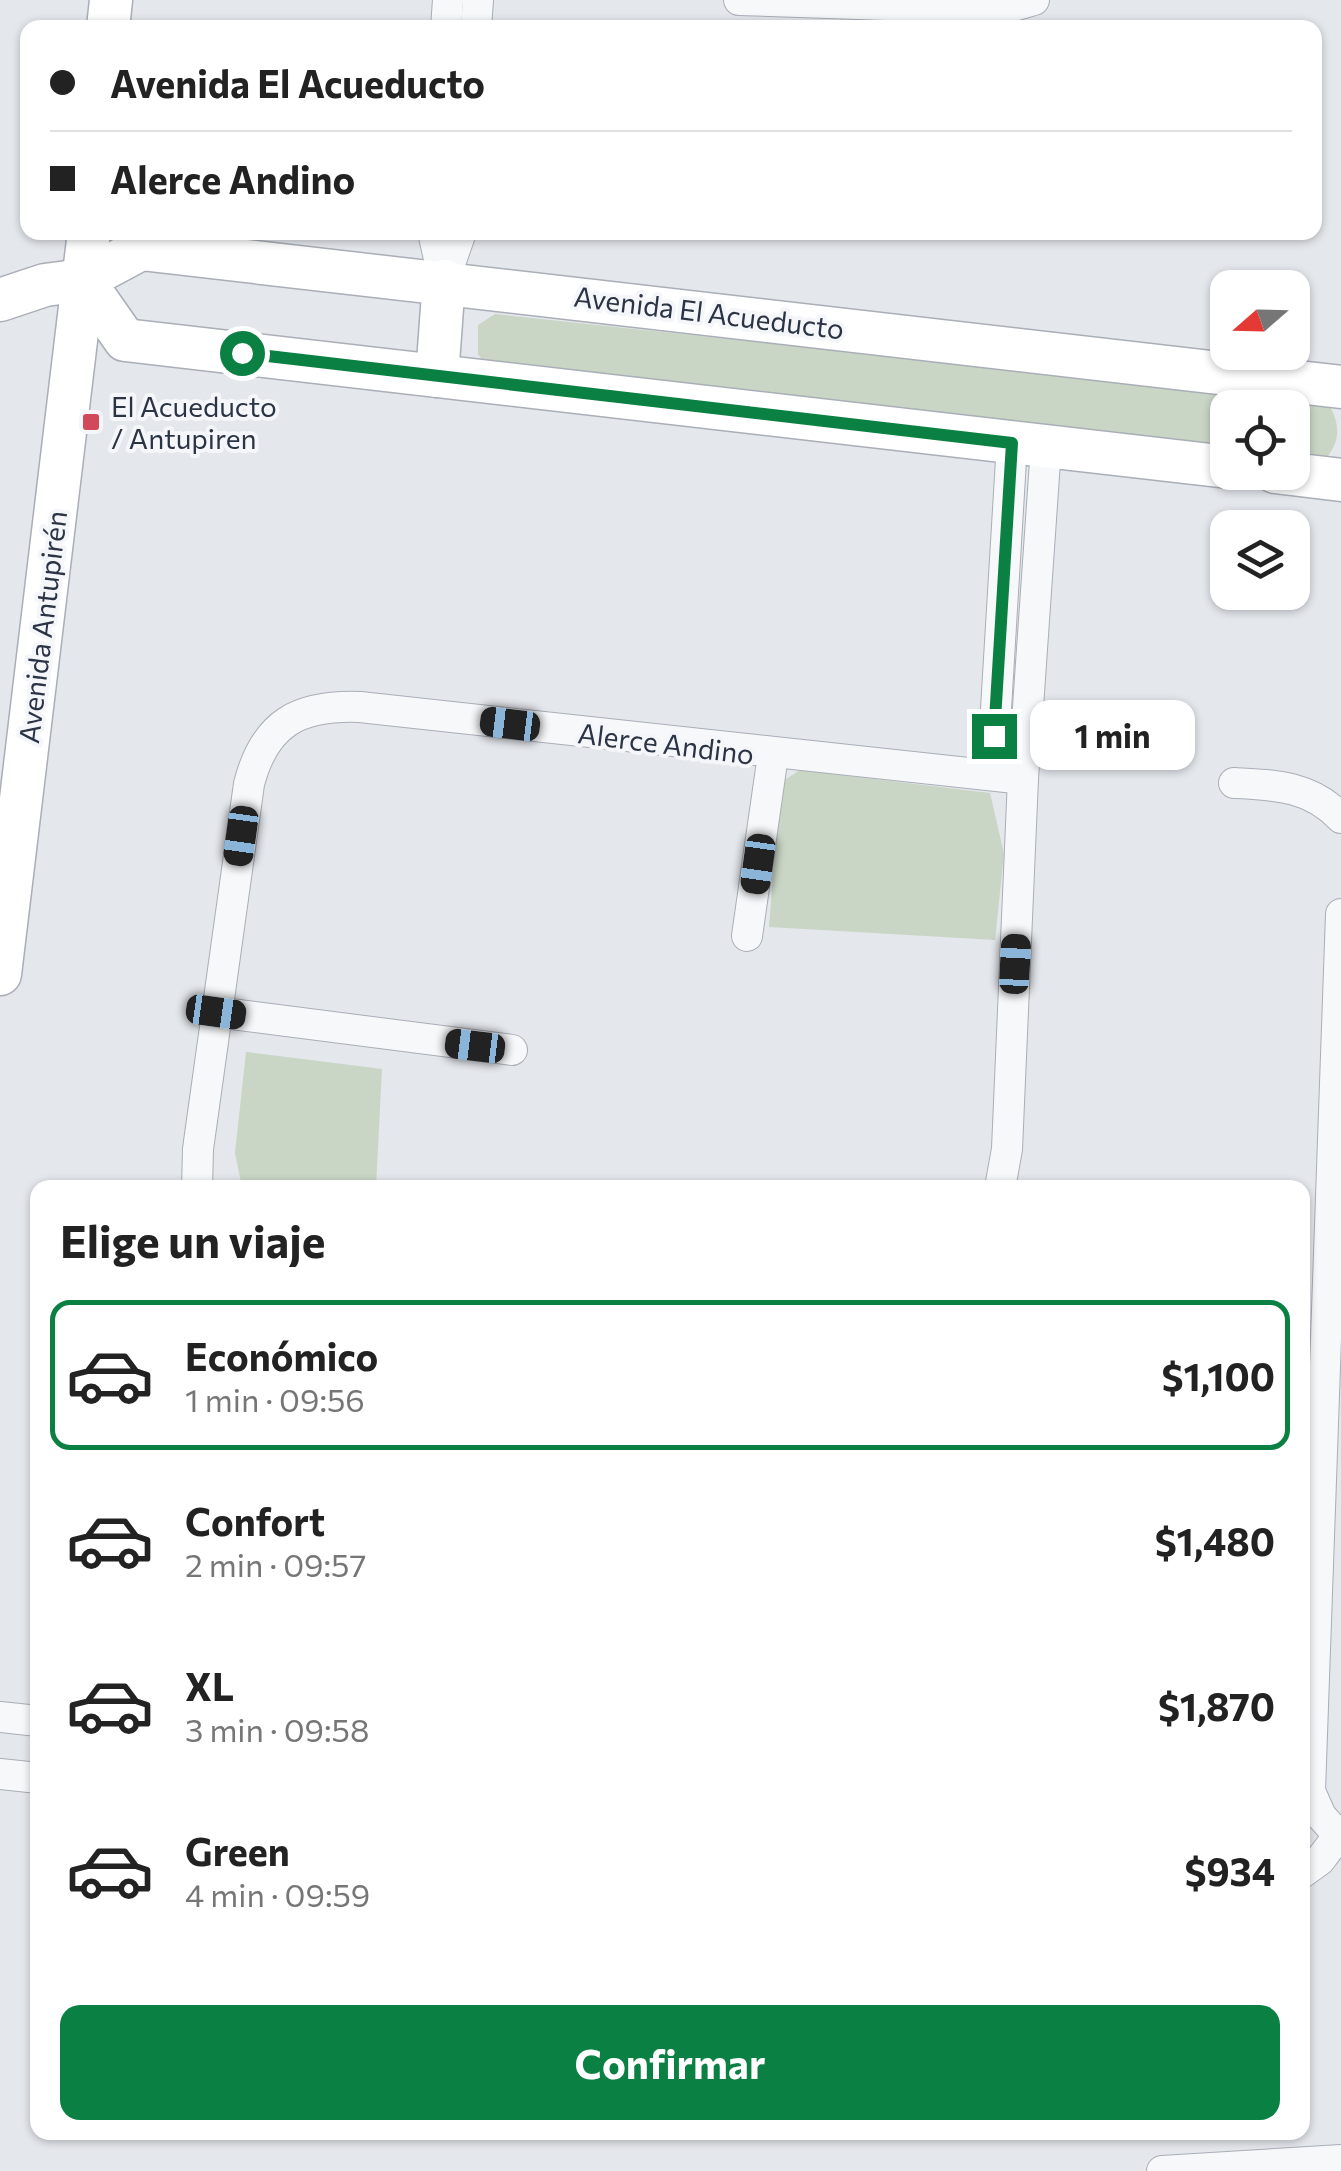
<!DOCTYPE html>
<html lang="es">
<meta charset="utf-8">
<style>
body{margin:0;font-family:Commissioner,sans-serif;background:#f2f2f2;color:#222;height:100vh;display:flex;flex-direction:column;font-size:38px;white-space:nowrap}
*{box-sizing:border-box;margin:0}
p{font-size:32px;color:#767676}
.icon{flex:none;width:55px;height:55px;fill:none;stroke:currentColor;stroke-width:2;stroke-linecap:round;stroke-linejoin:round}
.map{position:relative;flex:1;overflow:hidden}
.details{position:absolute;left:30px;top:1180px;width:1280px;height:960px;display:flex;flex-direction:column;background:#fff;border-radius:20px;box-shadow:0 2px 8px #0004}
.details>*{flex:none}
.top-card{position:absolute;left:20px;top:20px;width:1302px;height:220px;border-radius:20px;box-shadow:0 2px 8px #0004;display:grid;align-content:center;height:220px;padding:0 30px;background:#fff}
.needle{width:65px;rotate:250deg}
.tools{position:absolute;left:1210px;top:270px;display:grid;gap:20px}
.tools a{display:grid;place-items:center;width:100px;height:100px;border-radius:20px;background:#fff;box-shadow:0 2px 8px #0004;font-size:50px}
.end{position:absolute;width:45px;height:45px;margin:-22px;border:12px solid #0b8043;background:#fff;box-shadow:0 0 0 5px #fff}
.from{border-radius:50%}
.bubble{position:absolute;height:70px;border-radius:20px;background:#fff;box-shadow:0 2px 8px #0004;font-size:32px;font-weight:700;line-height:70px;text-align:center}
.car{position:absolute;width:30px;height:60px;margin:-30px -15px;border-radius:12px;box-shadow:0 0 8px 2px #0007;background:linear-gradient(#222 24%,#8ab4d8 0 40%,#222 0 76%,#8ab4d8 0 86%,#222 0)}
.top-card b{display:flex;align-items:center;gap:35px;height:95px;font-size:38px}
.top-card b+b{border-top:2px solid #e0e0e0}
.top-card i{width:25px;height:25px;background:#222}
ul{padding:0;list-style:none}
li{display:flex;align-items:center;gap:30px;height:150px;margin:0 20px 15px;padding:0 10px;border:5px solid transparent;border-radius:20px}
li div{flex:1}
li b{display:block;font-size:38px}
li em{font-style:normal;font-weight:700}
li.on{border-color:#0b8043}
li>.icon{width:90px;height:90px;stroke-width:1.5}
h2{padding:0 30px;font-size:45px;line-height:120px}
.primary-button{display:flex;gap:20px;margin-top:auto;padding:20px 30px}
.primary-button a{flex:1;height:115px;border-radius:20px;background:#0b8043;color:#fff;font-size:40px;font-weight:700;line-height:115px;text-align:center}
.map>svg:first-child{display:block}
.green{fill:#c9d6c5}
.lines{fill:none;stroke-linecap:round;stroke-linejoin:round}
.street-casing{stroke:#a9aeb7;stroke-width:32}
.secondary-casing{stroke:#a9aeb7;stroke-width:45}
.street{stroke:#f7f8fa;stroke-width:30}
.secondary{stroke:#fff;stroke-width:42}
.route{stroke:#0b8043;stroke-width:12}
.poi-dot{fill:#d1495b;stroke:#f4f6f9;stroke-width:4}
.labels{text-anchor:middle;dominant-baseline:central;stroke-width:8;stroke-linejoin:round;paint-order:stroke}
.street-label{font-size:28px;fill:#2b3445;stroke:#f4f6f9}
.poi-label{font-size:28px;fill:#2b3445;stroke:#f4f6f9;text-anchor:start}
</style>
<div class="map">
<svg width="1341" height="2171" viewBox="0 0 1341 2171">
<rect width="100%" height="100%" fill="#e4e7ec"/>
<g class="green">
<path d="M495,314L1328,403C1341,425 1341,443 1323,461L1293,458L1292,408H1228L1227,451L490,370L478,354V325Z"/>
<polygon points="800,770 990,793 1004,854 995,940 769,927 780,783"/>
<polygon points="246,1052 382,1069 376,1187 242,1187 235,1153"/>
</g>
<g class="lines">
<g class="street-casing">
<g id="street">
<polyline points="739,0 1003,9 1034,0"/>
<polyline points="446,28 448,0"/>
<polyline points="476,28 478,0"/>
<polyline points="433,232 444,281"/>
<polyline points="444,281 461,232"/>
<polyline points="992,775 1012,443"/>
<path d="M1234,783C1275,785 1311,786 1341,818"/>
<polyline points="1341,914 1310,1791 1321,1816 1341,1838"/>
<polyline points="747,936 773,755"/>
<polyline points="216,1012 512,1050"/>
<path d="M197,1188L198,1149L249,784C265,722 299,705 360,707L1023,779"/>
<polyline points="1000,1188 1007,1149 1023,779 1046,447"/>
<polyline points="0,1717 38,1721"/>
<polyline points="0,1774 38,1778"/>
<polyline points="1302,1873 1320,1860 1338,1836"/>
<polyline points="1162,2171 1341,2160"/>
</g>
</g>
<g class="secondary-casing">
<g id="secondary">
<polyline points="108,28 111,0"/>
<polyline points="83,280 125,340 1228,467"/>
<polyline points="0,300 45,285 83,280 141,249 1341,387"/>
<polyline points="437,376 444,281"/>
<polyline points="1275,472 1341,480"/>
<polyline points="0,974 89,232"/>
</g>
</g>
<use href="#street" class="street"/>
<use href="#secondary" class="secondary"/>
</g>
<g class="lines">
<polyline class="route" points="242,353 1012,443 994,736"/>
</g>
<rect class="poi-dot" x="81" y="412" width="20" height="20" rx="5"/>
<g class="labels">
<g class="street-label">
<text transform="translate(709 312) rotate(7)">Avenida El Acueducto</text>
<text transform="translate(42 627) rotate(-83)">Avenida Antupirén</text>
<text transform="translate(666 743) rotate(7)">Alerce Andino</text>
</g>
<g class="poi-label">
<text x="111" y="406">El Acueducto<tspan x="111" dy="32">/ Antupiren</tspan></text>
</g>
</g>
</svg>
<div class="tools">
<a><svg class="needle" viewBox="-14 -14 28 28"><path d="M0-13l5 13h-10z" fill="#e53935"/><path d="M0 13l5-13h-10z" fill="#767676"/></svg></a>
<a><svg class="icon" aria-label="locate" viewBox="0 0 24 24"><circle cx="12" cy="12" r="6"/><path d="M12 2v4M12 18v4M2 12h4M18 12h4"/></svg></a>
<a><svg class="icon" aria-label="layers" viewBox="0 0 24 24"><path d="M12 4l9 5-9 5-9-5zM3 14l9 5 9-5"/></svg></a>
</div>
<i class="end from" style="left:242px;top:353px"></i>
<i class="end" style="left:994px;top:736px"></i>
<div class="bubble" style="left:1030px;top:700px;width:165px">1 min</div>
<i class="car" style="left:510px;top:724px;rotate:277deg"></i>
<i class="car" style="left:241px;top:836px;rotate:188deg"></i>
<i class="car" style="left:758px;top:864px;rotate:188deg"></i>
<i class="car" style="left:1015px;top:964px;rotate:3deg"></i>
<i class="car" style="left:216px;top:1012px;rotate:98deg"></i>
<i class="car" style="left:475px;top:1046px;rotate:277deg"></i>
<div class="top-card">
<b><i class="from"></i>Avenida El Acueducto</b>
<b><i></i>Alerce Andino</b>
</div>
<section class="details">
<h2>Elige un viaje</h2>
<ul>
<li class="on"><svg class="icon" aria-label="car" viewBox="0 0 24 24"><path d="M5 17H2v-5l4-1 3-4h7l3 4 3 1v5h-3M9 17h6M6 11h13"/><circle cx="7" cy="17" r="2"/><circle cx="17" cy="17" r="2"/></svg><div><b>Económico</b><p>1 min · 09:56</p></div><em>$1,100</em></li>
<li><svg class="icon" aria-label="car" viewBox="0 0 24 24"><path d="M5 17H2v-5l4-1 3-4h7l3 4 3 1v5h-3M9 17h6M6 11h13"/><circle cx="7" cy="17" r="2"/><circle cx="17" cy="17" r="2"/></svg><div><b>Confort</b><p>2 min · 09:57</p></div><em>$1,480</em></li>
<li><svg class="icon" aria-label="car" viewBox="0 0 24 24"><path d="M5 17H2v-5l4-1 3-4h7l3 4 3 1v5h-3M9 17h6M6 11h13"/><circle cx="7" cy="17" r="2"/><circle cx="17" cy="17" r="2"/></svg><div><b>XL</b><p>3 min · 09:58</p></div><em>$1,870</em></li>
<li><svg class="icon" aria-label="car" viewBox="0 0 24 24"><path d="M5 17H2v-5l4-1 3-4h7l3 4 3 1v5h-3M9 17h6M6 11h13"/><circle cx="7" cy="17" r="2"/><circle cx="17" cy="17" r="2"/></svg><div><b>Green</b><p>4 min · 09:59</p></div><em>$934</em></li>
</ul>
<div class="primary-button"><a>Confirmar</a></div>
</section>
</div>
